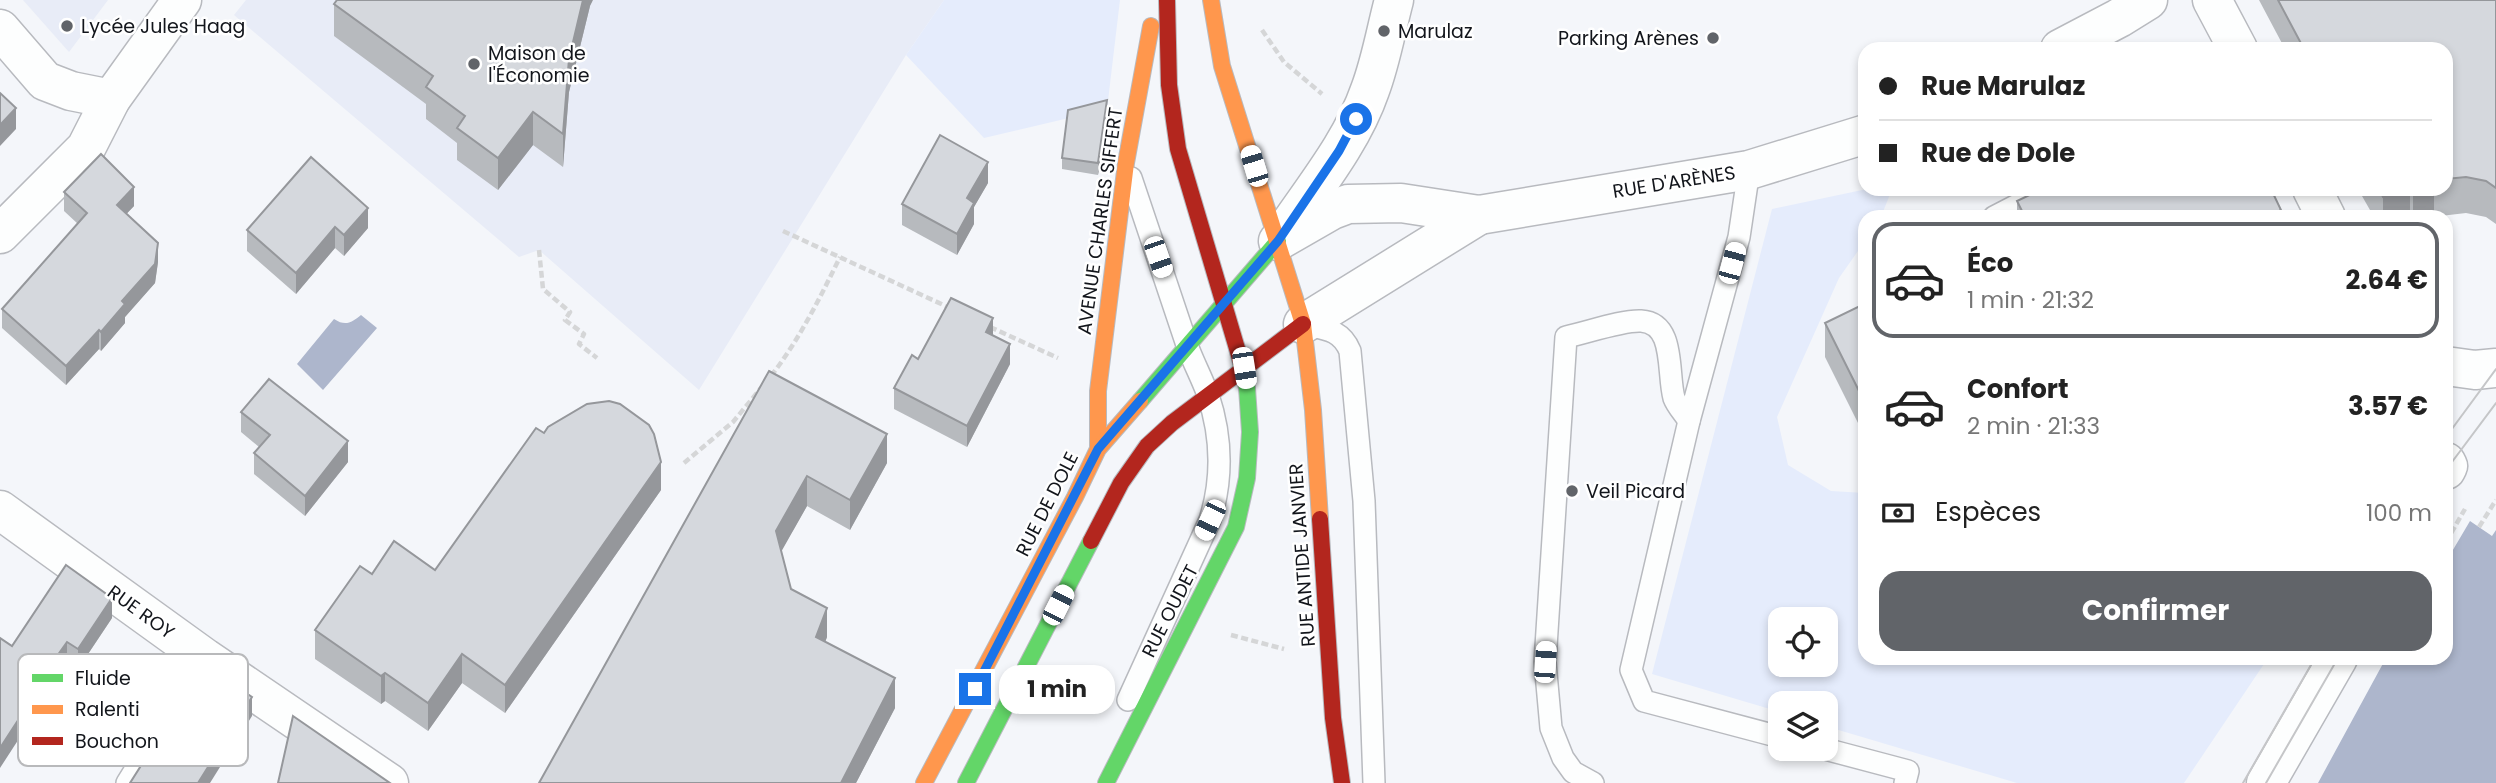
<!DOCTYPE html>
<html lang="fr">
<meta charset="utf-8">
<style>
body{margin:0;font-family:Poppins,sans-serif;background:#f6f6f6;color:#222;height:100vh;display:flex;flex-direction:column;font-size:26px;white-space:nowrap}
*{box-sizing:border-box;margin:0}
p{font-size:23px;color:#767676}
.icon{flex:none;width:38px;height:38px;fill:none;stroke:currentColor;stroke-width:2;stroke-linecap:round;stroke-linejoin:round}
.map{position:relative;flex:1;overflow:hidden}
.drawer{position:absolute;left:1858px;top:210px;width:595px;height:455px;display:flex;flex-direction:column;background:#fff;border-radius:21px;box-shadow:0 4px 10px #0003}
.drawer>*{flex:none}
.top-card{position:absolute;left:1858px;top:42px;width:595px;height:154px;border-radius:21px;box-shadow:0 4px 10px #0003;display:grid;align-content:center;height:154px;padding:0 21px;background:#fff}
.tools{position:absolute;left:1768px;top:607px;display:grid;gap:14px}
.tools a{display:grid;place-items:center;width:70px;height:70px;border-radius:14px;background:#fff;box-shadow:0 4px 10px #0003;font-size:35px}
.end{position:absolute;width:32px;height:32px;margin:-16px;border:9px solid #1a73e8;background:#fff;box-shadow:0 0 0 4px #fff}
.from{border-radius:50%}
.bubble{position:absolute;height:49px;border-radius:21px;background:#fff;box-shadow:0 4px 10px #0003;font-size:23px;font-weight:700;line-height:49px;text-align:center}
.car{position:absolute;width:21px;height:42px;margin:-21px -10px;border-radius:9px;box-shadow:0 0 5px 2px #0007;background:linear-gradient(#fff 24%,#345 0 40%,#fff 0 76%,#345 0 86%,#fff 0)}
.top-card b{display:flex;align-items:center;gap:24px;height:66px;font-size:26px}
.top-card b+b{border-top:2px solid #e0e0e0}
.top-card i{width:18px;height:18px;background:#222}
ul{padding:12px 0 0;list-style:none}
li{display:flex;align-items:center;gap:21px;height:116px;margin:0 14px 10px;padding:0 7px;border:4px solid transparent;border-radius:21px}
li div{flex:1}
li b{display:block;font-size:26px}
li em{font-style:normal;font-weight:700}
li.current{border-color:#616469}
li>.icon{width:63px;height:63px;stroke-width:1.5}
.pay{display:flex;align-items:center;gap:18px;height:77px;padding:0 21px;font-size:26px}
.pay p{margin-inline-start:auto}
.primary-button{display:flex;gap:14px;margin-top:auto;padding:14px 21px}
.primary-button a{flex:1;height:80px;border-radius:21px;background:#616469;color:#fff;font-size:28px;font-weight:700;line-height:80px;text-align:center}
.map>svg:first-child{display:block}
.built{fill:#e8ecf7}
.green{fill:#e5ecfc;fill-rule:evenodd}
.water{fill:#adb6cc}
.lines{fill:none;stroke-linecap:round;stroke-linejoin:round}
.lane-casing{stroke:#b8babf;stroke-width:24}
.street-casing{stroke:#b8babf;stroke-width:41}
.fast-casing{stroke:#b8babf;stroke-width:18}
.slow-casing{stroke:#b8babf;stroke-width:18}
.jam-casing{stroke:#b8babf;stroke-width:18}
.path{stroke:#d5d6d7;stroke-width:4.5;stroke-dasharray:7 3.5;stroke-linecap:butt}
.lane{stroke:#fdfefe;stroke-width:21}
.street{stroke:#fdfefe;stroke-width:38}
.fast{stroke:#63d668;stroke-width:16}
.slow{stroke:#ff974d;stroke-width:16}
.jam{stroke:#b3261e;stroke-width:16}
.tram{stroke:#c5c6c8;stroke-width:2}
.wall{fill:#b7babe}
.shaded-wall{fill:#95979b}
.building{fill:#d5d8dd;stroke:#95979b;stroke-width:2}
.route{stroke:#1a73e8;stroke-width:9}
.poi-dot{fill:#616469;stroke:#fff;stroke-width:2.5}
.labels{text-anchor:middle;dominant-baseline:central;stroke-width:5;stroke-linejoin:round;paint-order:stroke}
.poi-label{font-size:19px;fill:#12151b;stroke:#fff;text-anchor:start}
.street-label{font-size:19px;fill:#12151b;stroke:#fff}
.key{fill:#fff;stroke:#b8b9bb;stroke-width:2}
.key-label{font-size:19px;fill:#12151b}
</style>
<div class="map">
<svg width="2496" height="783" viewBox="0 0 2496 783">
<rect width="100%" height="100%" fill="#f4f6fa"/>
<g class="built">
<polygon points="23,0 108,0 69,52"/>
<polygon points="246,0 944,0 906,55 699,390 539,250 519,257 234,15"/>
</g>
<g class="green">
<polygon points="944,0 1120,0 1107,109 984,138 906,55"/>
<path d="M1867,189H1892L1881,217H1866L1865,241L1839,278L1777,417L1788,465L1831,491L1865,493L1866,658H2268L2184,783H2017L1825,726V704H1780V712L1652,674L1772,209ZM1780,620H1825V665H1780Z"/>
</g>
<g class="water">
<path d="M361,315L377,328L323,390L297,364L334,319C346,327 352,322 361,315Z"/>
<polygon points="2470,521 2492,536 2496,530 2496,783 2318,783 2386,658 2446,658 2447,560"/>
</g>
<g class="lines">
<g class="lane-casing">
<g id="lane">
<polyline points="1749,170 1739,237 1689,421 1631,670 1644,701 1780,737"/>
<polyline points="1994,217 2048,189"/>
<path d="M1303,324C1324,329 1341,329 1350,351L1364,501L1374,783"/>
<path d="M1128,700L1210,520C1223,478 1222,437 1208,395C1202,378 1193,362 1187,345C1168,290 1150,234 1131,178"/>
<polyline points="1825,749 1908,771 1905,783"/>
<polyline points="127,783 205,658"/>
<path d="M1593,783L1573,772L1563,758L1551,728L1545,662L1566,337C1586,333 1622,320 1641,321C1676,323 1667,373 1674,398C1677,406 1684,413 1689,421"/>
</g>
</g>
<g class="street-casing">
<g id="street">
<polyline points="2212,0 2238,49"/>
<polyline points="0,29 45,81 71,91 111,99"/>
<polyline points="2060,49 2119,18 2148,0"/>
<polyline points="2312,189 2326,217"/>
<polyline points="0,234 86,148 111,99 182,0"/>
<path d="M1283,234C1314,188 1352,142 1370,90C1381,61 1386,30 1394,0"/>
<polyline points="1278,241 1332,210 1348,204 1401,203 1479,215 1749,170 1866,134"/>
<polyline points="1303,324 1479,215"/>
<polyline points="2446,366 2475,370 2496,368"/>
<polyline points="2446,462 2448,466 2446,470"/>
<polyline points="0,510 205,658 389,783"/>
<polyline points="2266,783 2338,658"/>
</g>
</g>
<g class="fast-casing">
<g id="fast">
<polyline points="1140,401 1278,241"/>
<polyline points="966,783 1091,541"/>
<polyline points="1106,783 1236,527 1247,478 1250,432 1247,388 1241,362"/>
</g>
</g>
<g class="slow-casing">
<g id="slow">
<polyline points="1211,0 1222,66 1303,324 1313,410 1320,519"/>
<polyline points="1098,449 1098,391 1126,163 1151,26"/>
<polyline points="924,783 1075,497 1098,449 1140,401"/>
</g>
</g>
<g class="jam-casing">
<g id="jam">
<polyline points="1167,0 1169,85 1178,149 1241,362"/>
<polyline points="1320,519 1333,718 1342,783"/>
<polyline points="1091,541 1121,483 1147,446 1172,423 1303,324"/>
</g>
</g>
<g class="path">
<polyline points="1262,30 1284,62 1322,94"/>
<polyline points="783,231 950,308"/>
<polyline points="539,250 543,289 570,312 565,320 584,334 579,344 597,358"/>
<polyline points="990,327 1058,358"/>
<path d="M771,376C799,340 820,298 840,257"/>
<polyline points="684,463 733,422 761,388"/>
<polyline points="2479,527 2496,500"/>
<polyline points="2446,542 2465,509"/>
<polyline points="1231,635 1284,649"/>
</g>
<use href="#lane" class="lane"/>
<use href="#street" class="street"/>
<use href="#fast" class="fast"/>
<use href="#slow" class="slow"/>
<use href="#jam" class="jam"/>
<g class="tram">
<polyline points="2446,437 2496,369"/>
<polyline points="2446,470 2496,403"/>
<polyline points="2243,783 2315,658"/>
<polyline points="2266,783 2338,658"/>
</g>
</g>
<g class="wall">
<polygon points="2259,0 2496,0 2496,224 2486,217 2466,213 2432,217 2374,217 2358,189 2446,189 2446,49 2285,49"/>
<polygon points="334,4 590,6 569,92 563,167 533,145 498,190 457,160 457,143 426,119 426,104 334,36"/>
<polygon points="1107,111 1098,175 1062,169 1062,158"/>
<polygon points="311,157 368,228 344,256 335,248 296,294 247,251 247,230"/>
<polygon points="988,183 974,207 974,224 957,255 902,225 902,204"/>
<polygon points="64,192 134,206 126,214 158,262 155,283 125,317 125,323 101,351 99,349 66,385 2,328 2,309 78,224 64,211"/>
<polygon points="2017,201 2281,217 2017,217"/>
<polygon points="1866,303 1866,439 1825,357 1825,323"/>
<polygon points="993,335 1010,364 967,447 894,409 894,388 918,359"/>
<polygon points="769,371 887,463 850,530 807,506 781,551 791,589 827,637 825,642 895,708 856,783 539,783"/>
<polygon points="241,412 348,462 305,516 254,474 254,453 259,447 241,432"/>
<polygon points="661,490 505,713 462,683 428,731 385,701 381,704 315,659 315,630 372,574 435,570"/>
<polygon points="112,618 78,669 67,662 24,722 24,731 12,646"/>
</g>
<g class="shaded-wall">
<polygon points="583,0 593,0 590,6 569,92 563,167 563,134 569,59"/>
<polygon points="1107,100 1107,111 1098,175 1098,163"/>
<polygon points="16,108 16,129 0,146 0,125"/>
<polygon points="533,112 533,145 498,190 498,158"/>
<polygon points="988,162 988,183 974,207 974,224 957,255 957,234 967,198"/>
<polygon points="134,187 134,206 117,224 117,205"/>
<polygon points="2398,189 2410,189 2410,217 2383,217 2383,197"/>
<polygon points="2413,189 2434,189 2434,216 2432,217 2413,217"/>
<polygon points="368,208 368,228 344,256 344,235"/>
<polygon points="2281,210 2281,217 2268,217"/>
<polygon points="335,227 335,248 296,294 296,273"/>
<polygon points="158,243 158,262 155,283 125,317 125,323 101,351 101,332 122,301"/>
<polygon points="993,318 993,339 986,332"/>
<polygon points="99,330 99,349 66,385 66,366"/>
<polygon points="1010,344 1010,364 967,447 967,426"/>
<polygon points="887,434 887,463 850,530 850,500"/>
<polygon points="348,441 348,462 305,516 305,496"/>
<polygon points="661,462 661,490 505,713 505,685"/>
<polygon points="807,476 807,506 776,561 776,531"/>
<polygon points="112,598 112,618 78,669 78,649"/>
<polygon points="827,608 827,637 816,667 816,637"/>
<polygon points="67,642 67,662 24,722 24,731 0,768 0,748 20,708"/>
<polygon points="462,654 462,683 428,731 428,703"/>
<polygon points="385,673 385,701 381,704 381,676"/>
<polygon points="895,678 895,708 856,783 841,783"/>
<polygon points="252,697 252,716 210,783 198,783"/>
</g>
<g class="building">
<polygon points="337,0 583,0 569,59 563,134 533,112 498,158 457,128 465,116 426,87 433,76 334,4"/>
<polygon points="2278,0 2496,0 2496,188 2486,181 2466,177 2446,179 2446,49 2304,49"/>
<polygon points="0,93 16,108 0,125"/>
<polygon points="1107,100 1098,163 1062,158 1068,110"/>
<polygon points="940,135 988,162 967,198 974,203 957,234 902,204"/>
<polygon points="101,154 134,187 117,205 158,243 155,264 122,301 125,304 101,332 99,330 66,366 2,309 87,213 64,192"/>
<polygon points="311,157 368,208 344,235 335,227 296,273 247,230"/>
<polygon points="2042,189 2271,189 2281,210 2268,217 2025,217 2017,201"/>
<polygon points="2379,189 2398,189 2383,197"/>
<polygon points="951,298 993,318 986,332 1010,344 967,426 894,388 912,355 918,359"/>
<polygon points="1866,303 1866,405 1825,323"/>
<polygon points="769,371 887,434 850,500 807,476 776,531 791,589 827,608 816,637 895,678 841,783 539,783"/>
<polygon points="269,379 348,441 305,496 254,453 270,435 241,412"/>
<polygon points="609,401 620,404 649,425 654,434 661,462 505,685 462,654 428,703 385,673 381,676 315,630 360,566 372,574 394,541 435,570 536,428 544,433 548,427 587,404"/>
<polygon points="66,565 112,598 78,649 67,642 20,708 24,711 0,748 0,638 12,646"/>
<polygon points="215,675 221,676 252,697 198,783 130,783 187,693 200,679"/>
<polygon points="293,716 390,783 278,783"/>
</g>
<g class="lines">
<polyline class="route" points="975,689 1098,449 1278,241 1339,151 1356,119"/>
</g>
<g class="poi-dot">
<circle cx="67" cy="26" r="7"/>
<circle cx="1384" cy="31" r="7"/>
<circle cx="1713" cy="38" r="7"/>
<circle cx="474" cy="64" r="7"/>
<circle cx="1572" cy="491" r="7"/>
</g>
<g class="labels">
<g class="poi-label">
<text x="81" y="26">Lycée Jules Haag</text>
<text x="1398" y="31">Marulaz</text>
<text x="1699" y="38" text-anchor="end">Parking Arènes</text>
<text x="488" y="53">Maison de<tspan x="488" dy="22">l'Économie</tspan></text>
<text x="1586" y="491">Veil Picard</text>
</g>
<g class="street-label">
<text transform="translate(1674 182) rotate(-9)">RUE D'ARÈNES</text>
<text transform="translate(1100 221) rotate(-82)">AVENUE CHARLES SIFFERT</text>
<text transform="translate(1047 504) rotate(-63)">RUE DE DOLE</text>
<text transform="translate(1302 555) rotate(-94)">RUE ANTIDE JANVIER</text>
<text transform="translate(1170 611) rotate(-63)">RUE OUDET</text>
<text transform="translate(141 612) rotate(36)">RUE ROY</text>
</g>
</g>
<rect x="18" y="654" width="230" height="112" rx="10" class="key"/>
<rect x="32" y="674" width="31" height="8" fill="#63d668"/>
<rect x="32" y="705" width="31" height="9" fill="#ff974d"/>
<rect x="32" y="737" width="31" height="8" fill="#b3261e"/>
<g class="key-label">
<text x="75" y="685">Fluide</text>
<text x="75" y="716">Ralenti</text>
<text x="75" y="748">Bouchon</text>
</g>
</svg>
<div class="tools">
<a><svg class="icon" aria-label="locate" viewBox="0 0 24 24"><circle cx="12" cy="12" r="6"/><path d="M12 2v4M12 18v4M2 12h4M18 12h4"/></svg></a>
<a><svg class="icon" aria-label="layers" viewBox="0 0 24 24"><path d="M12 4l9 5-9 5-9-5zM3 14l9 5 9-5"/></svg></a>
</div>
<i class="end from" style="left:1356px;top:119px"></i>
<i class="end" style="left:975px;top:689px"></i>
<div class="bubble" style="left:999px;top:665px;width:116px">1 min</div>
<i class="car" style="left:1254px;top:166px;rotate:343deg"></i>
<i class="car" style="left:1158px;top:257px;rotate:161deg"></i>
<i class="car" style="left:1732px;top:263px;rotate:15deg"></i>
<i class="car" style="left:1244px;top:368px;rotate:171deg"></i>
<i class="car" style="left:1210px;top:520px;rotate:205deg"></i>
<i class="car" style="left:1058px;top:605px;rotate:27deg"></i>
<i class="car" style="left:1545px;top:662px;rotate:4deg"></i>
<div class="top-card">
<b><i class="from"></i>Rue Marulaz</b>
<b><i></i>Rue de Dole</b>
</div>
<section class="drawer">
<ul>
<li class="current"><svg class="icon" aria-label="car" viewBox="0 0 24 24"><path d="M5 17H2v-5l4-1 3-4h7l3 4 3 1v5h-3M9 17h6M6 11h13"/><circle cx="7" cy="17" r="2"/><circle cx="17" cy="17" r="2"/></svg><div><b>Éco</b><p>1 min · 21:32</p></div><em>2.64 €</em></li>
<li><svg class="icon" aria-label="car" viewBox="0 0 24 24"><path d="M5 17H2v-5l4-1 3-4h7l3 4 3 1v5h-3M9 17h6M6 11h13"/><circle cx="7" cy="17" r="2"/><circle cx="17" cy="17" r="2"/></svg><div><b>Confort</b><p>2 min · 21:33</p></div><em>3.57 €</em></li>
</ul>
<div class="pay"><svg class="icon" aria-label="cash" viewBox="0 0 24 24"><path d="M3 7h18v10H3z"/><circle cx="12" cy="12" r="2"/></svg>Espèces<p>100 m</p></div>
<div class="primary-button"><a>Confirmer</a></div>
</section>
</div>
